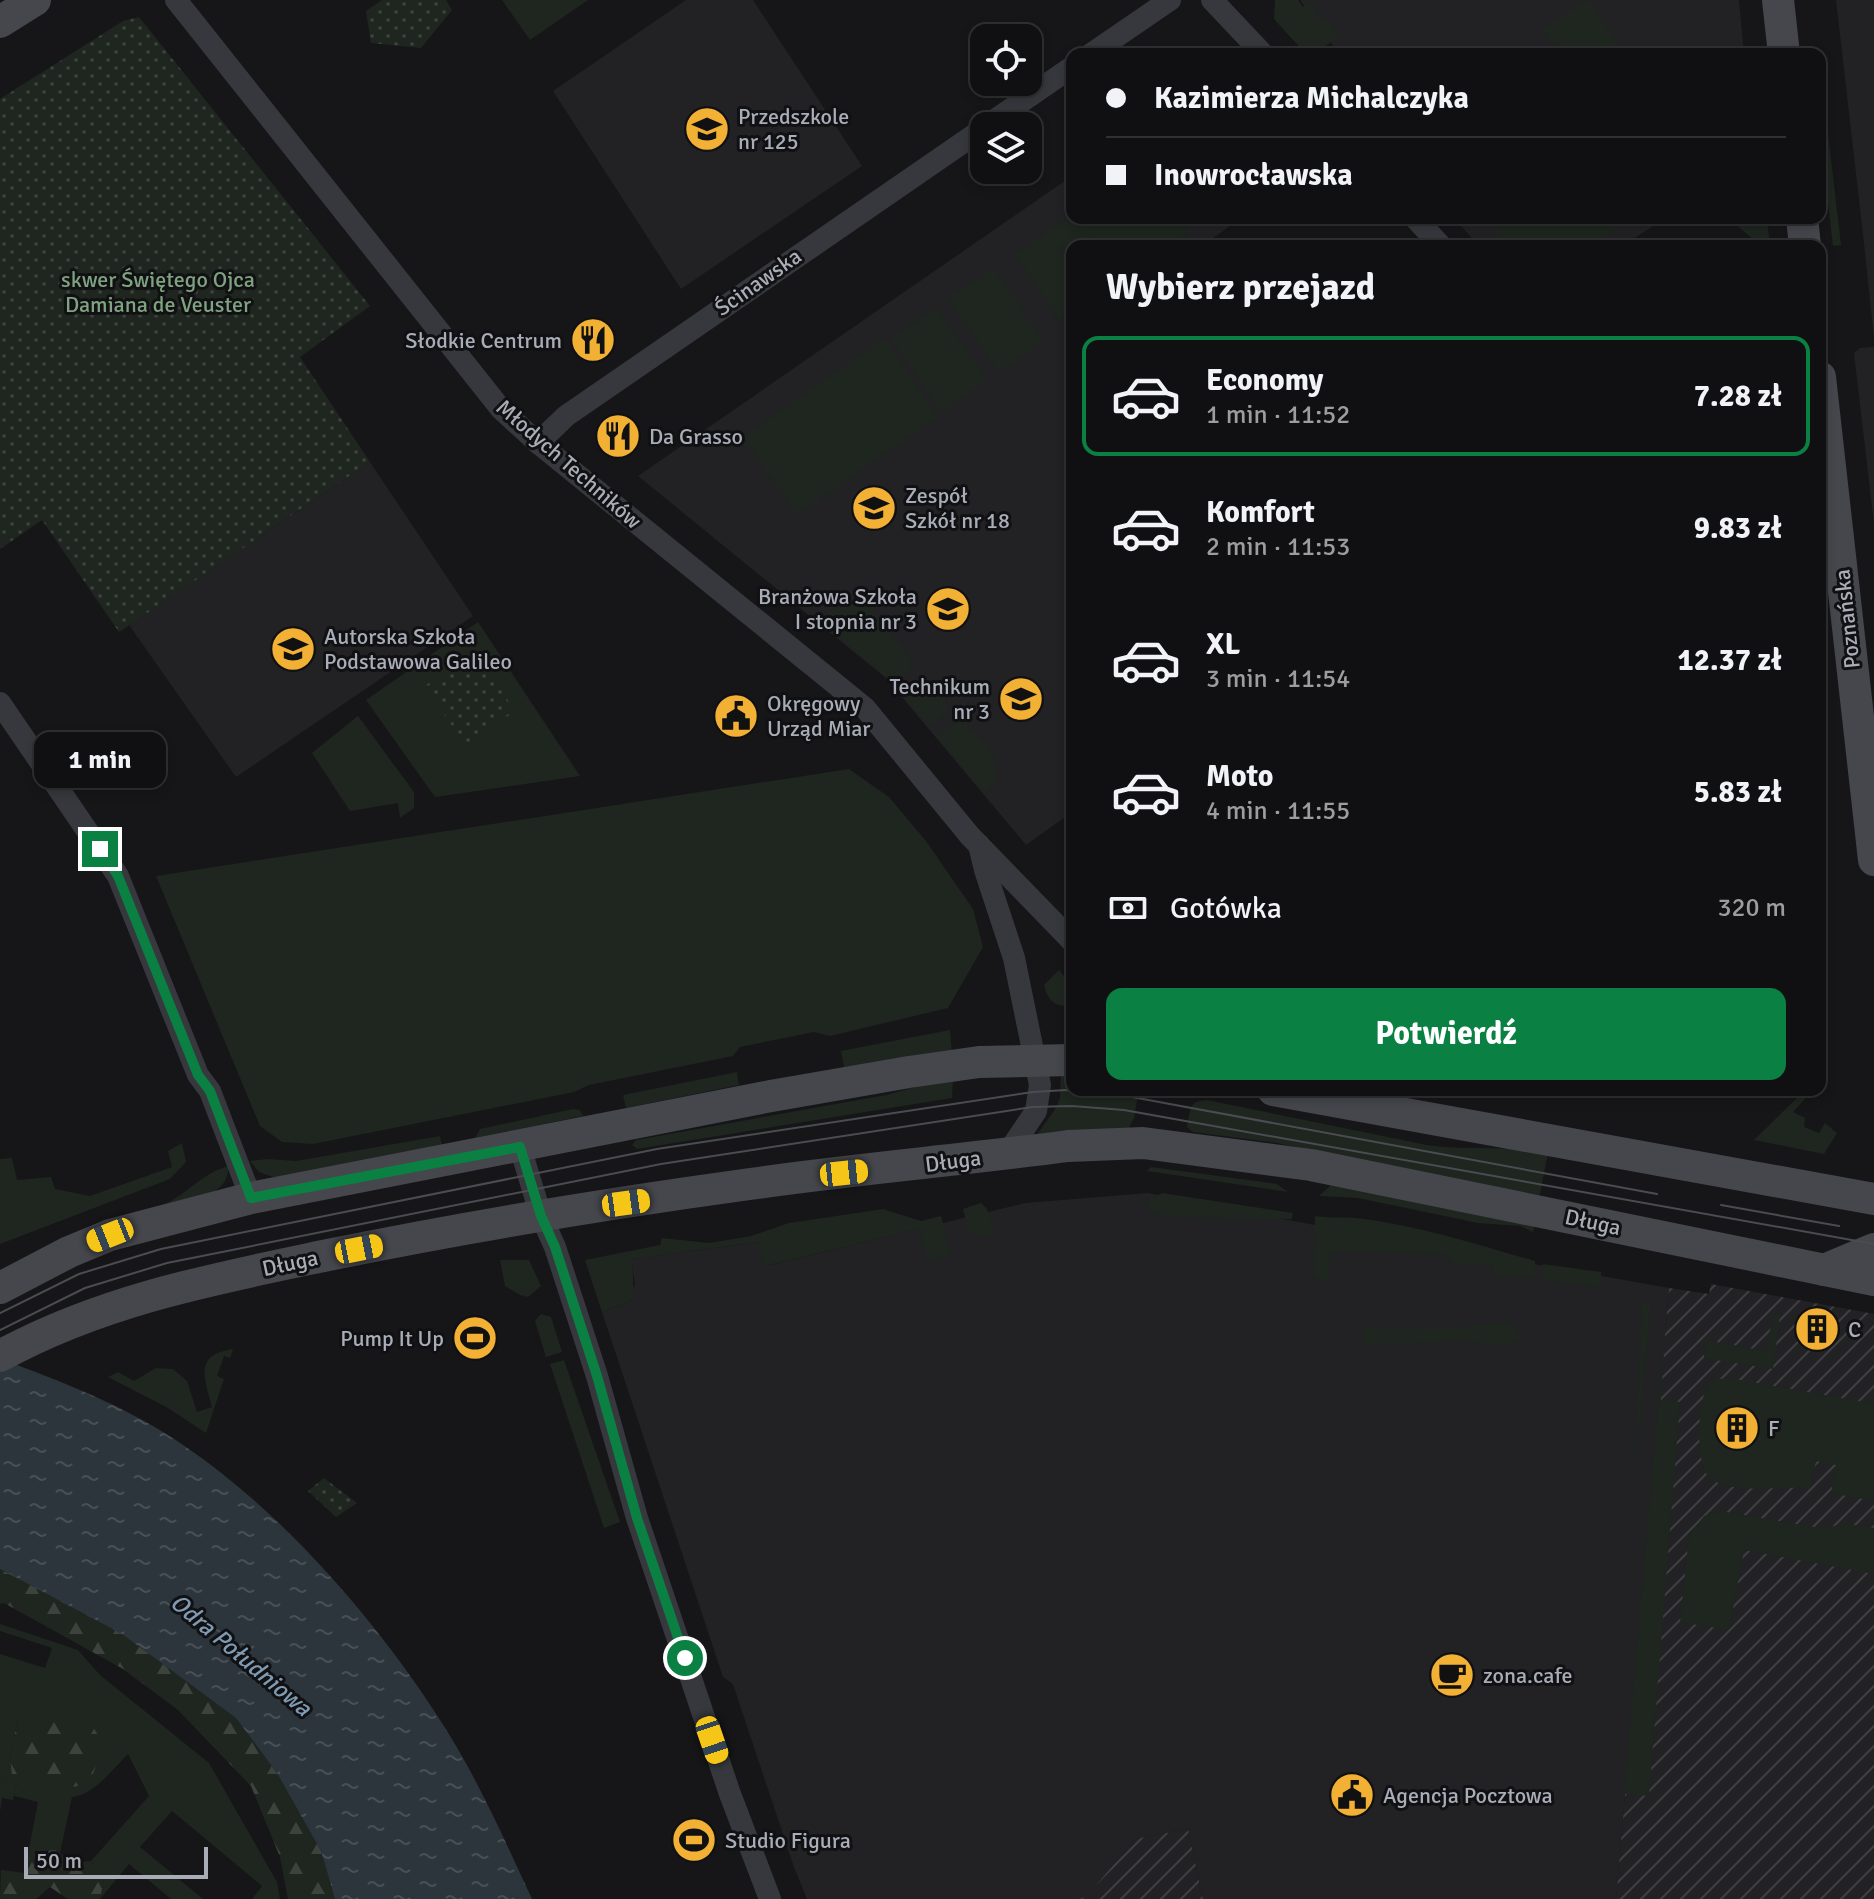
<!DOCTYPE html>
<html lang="pl">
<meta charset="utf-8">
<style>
body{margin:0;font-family:Signika,sans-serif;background:#19191b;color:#f1f3f6;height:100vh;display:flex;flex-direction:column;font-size:30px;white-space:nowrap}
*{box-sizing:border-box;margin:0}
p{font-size:26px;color:#9c9d9f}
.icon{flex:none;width:44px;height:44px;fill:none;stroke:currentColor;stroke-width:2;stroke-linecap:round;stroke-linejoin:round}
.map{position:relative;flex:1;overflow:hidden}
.side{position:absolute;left:1066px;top:240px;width:760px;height:856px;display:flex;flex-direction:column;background:#101012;border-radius:16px;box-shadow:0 4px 12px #0003,0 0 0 2px #303032}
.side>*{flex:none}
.banner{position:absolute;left:1066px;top:48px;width:760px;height:176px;border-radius:16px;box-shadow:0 4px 12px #0003,0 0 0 2px #303032;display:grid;align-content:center;height:176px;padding:0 40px;background:#101012}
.tools{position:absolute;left:970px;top:24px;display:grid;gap:16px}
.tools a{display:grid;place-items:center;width:72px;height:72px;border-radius:16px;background:#101012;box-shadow:0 4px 12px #0003,0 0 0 2px #303032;font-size:40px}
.scale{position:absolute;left:24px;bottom:20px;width:184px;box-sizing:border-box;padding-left:8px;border:4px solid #a8adb8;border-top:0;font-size:22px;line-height:28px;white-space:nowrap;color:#a8adb8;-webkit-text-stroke:6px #111113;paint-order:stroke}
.end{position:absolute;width:36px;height:36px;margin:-18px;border:10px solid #0b8043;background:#fff;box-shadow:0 0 0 4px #fff}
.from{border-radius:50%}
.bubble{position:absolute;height:56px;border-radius:16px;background:#101012;box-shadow:0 4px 12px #0003,0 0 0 2px #303032;font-size:26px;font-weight:700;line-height:56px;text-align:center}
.car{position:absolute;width:24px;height:48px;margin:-24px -12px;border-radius:10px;box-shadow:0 0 6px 2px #0007;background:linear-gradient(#f5c518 24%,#345 0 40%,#f5c518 0 76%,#345 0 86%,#f5c518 0)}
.banner b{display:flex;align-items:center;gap:28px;height:76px;font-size:30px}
.banner b+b{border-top:2px solid #303032}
.banner i{width:20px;height:20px;background:#f1f3f6}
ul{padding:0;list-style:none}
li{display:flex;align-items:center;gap:24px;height:120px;margin:0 16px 12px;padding:0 24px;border:4px solid transparent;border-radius:16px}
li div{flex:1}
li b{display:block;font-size:30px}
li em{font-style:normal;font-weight:700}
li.active{border-color:#0b8043}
li>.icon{width:72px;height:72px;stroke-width:1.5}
h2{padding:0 40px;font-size:36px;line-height:96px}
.pay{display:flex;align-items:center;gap:20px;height:88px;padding:0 40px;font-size:30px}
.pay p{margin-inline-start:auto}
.cta{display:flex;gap:16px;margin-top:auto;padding:16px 40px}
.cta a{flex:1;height:92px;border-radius:16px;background:#0b8043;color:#fff;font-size:32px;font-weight:700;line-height:92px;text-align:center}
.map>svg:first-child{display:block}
.built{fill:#222225}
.industrial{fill:url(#industrial-furrows)}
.green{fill:#1e261f}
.forest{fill:url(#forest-firs)}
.park{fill:url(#park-dots)}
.water{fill:url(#water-ripples)}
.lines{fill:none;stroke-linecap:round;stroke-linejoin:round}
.street{stroke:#37383d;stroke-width:22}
.secondary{stroke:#45474d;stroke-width:32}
.tram{stroke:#4a4c52;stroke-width:2}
.route{stroke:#0b8043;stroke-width:10}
.labels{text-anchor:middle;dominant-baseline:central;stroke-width:6;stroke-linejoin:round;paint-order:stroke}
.poi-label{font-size:22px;fill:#a8adb8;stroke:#111113;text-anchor:start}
.park-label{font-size:22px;fill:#7fa381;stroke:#111113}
.street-label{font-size:22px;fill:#a8adb8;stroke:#111113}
.water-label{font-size:24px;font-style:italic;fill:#7f9bb3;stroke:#111113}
</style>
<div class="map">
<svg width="1874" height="1899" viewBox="0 0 1874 1899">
<defs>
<pattern id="industrial-furrows" width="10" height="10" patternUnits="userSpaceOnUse" patternTransform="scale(2)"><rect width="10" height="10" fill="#222225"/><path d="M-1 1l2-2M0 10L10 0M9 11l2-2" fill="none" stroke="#3f3f43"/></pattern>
<pattern id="forest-firs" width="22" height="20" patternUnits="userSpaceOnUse" patternTransform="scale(2)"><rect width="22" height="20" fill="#1e261f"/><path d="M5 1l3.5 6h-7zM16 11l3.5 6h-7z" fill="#3c433d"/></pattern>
<pattern id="park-dots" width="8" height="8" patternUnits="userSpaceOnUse" patternTransform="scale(2)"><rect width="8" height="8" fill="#1e261f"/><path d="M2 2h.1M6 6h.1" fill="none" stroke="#3c433d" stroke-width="1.8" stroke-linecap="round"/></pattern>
<pattern id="water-ripples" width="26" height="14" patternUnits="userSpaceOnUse" patternTransform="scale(2)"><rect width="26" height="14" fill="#2c353c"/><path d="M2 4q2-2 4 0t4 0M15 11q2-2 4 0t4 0" fill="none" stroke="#485056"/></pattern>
</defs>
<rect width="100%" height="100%" fill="#161618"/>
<g class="built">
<polygon points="686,0 753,0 862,166 681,289 553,91"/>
<polygon points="1300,0 1739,0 1744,54 1339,54"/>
<polygon points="1836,0 1874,0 1874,339 1864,243"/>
<polygon points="1072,176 1072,218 1241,218 1202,246 1072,246 1072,812 1026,845 886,678 638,476"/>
<polygon points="1454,218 1666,218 1622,246 1479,246"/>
<polygon points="1874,347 1874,524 1854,353 1860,348"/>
<polygon points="370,462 473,616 236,777 129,625"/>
<polygon points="1148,1193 1304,1223 1669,1288 1616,1899 1203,1899 1188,1829 1135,1839 1087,1896 1079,1899 807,1899 794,1867 733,1684 723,1677 602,1312 628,1302 635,1285 631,1259 757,1242 766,1266 1025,1203"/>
</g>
<g class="industrial">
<polygon points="1711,1284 1874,1314 1874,1899 1616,1899 1669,1288 1709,1294"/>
<polygon points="1188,1829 1203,1899 1079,1899 1087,1896 1135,1839"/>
</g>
<g class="green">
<polygon points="502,0 588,0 530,40"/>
<polygon points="1275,0 1298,0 1303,7 1310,3 1322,22 1327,19 1340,36 1314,54 1306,54 1274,19"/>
<polygon points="1586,0 1588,0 1625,54 1560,54 1543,29"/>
<polygon points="1820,64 1841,245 1833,246 1820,135"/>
<polygon points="1072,215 1072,218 1181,218 1191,231 1169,246 1072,246 1072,314 1061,321 1015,255"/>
<polygon points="1490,218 1632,218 1589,246 1508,246"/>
<polygon points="1734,218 1767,218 1770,246 1756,246 1756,242 1732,221"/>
<polygon points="994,268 1044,341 999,372 948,299"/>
<polygon points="936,308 987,380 942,412 891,339"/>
<polygon points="884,338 938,417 797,515 743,437"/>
<path d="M853,603L869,607L911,658C915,671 903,677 893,685L880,671L819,622L829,612Z"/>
<polygon points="478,622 580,776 435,797 366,700"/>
<polygon points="923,678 931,681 947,705 945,713 929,727 902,694"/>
<polygon points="358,716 414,792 414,808 400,818 398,803 350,811 312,753"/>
<path d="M955,722C970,722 997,753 997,769C997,780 991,786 985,793L937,736Z"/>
<polygon points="849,769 889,797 926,841 973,909 983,947 948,1008 830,1036 814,1032 740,1047 733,1056 589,1085 574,1092 313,1144 282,1142 260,1126 156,876"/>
<path d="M1059,970L1072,986V1007C1054,1005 1049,1003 1044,985Z"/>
<polygon points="950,1030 952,1053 844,1067 841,1051"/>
<polygon points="737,1072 739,1085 626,1108 623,1095"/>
<polygon points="1072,1073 1072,1090 1166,1090 1156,1097 1138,1095 1134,1118 1128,1129 1039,1137 1038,1133 1054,1111 1060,1098 1061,1075"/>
<polygon points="953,1077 952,1098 637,1149 632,1145 636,1140 886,1095"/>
<polygon points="1805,1090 1813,1090 1793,1112 1805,1118 1804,1127 1819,1133 1825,1123 1837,1133 1824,1154 1754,1140"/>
<path d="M1207,1100L1427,1145C1467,1151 1508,1145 1548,1153L1539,1199L1277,1143L1193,1132L1187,1127C1191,1110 1187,1101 1207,1100Z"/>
<polygon points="573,1109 580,1110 583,1116 475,1138 480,1129"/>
<polygon points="440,1136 442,1145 276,1178 259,1172 250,1161 268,1159 296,1161"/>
<polygon points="182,1143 186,1162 170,1179 0,1244 0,1159 12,1158 17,1180 51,1177 55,1189 90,1196 172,1167 168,1151"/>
<path d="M228,1166C230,1198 188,1199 165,1204C188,1193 203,1173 228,1166Z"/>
<polygon points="1151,1167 1277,1184 1288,1192 1147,1171"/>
<polygon points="1331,1185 1535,1224 1533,1232 1520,1226 1478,1223 1358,1198 1319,1196"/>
<polygon points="1162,1193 1293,1213 1292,1219 1162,1217 1150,1209 1146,1201"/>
<polygon points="981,1203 987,1209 995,1233 980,1238 969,1232 963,1209"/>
<polygon points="883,1209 921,1221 941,1216 951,1255 928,1261 919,1229 765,1266 757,1242 632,1259 634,1297 628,1302 602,1312 585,1260 660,1245 662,1238 709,1243 751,1236 789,1223"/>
<path d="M1315,1216C1332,1219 1348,1216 1365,1219C1423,1227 1479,1245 1535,1261V1278L1494,1275V1265L1452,1263L1447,1256L1442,1254L1331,1252L1328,1281L1321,1282L1313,1275Z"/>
<polygon points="500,1260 529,1260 541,1286 528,1297 520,1295 505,1286"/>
<polygon points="1543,1264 1601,1272 1602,1288 1544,1280"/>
<polygon points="1642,1302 1651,1303 1633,1494"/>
<polygon points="1667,1306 1661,1400 1680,1402 1649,1796 1624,1794"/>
<polygon points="541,1314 551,1317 562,1352 546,1357 535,1321"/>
<polygon points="1773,1314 1780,1315 1773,1369 1704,1358 1705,1340 1766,1351"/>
<path d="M1503,1322L1513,1324L1518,1331V1339C1504,1350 1485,1343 1470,1341L1363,1345L1362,1326L1376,1329H1443Z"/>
<path d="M233,1349L230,1358L224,1356L217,1376L224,1379L206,1433L168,1408L108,1377L118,1372L134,1381L156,1368L173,1369L187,1381L197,1412L212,1407C205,1378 193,1355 233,1349Z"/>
<polygon points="564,1360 620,1522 604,1528 550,1364"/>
<path d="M1729,1378L1874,1404V1501L1831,1493L1836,1465L1816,1461L1810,1489C1783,1484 1736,1496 1711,1479C1695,1468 1697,1403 1707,1388C1712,1380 1720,1378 1729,1378Z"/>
<polygon points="1720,1511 1820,1528 1847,1524 1874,1528 1874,1574 1744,1550 1729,1630 1680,1622 1689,1536 1704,1516"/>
<path d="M0,1624L78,1650L100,1675L209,1763L277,1882L280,1899H252L262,1886L172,1811L140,1847L203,1899H171L129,1864L100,1899L104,1878L91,1861L149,1796L128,1754C113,1769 94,1795 72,1797L60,1853L55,1850L28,1853L38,1802L14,1796L17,1783L36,1776L64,1789L54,1724L18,1720L10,1755L12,1777L0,1783V1654L45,1668L52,1648L0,1631Z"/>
</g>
<g class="forest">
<polygon points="0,1569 122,1634 236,1718 277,1773 321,1851 335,1899 288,1899 280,1857 251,1786 178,1710 123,1669 4,1603 0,1604"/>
<polygon points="18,1720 92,1725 103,1744 90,1783 64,1789 36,1777 17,1783 13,1800 2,1798 0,1811 0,1783 12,1777 10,1755"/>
<polygon points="55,1850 74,1863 91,1861 104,1878 100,1899 68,1899 50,1887 36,1899 0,1899 1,1870 24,1873 28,1853"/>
</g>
<g class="park">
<polygon points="382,0 446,0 452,10 421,48 371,43 366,11"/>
<polygon points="139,17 370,306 300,357 370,462 119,632 42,520 0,549 0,99 123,21"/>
<polygon points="475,650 515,711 466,746 425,686"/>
<polygon points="324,1478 357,1503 336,1517 308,1491"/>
</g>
<path class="water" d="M0,1359C64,1382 130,1408 186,1447C287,1516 383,1628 447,1731C480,1784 506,1843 532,1899H335L321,1851L277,1773L236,1718L122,1634L0,1569Z"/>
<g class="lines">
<g class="street">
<polyline points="176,0 501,409 538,443 865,708 970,836 1072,941"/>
<polyline points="1212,0 1263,54"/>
<polyline points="1091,54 1170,0"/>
<polyline points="986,126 1072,67"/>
<polyline points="1415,218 1441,246"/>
<polyline points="538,443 566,416 984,128"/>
<polyline points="0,703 118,876 198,1075 210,1091 251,1198"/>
<polyline points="979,845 985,870 1014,958 1040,1085 1036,1111 1007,1154"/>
<polyline points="520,1147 541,1216 555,1247 597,1376 637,1518 730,1794 770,1899"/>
</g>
<g class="secondary">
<polyline points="1778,0 1784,54"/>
<polyline points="0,22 35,0"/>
<polyline points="1802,218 1805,246"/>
<polyline points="1820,377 1874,860"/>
<polyline points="1273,1090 1874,1199"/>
<polyline points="1824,1270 1874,1249"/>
<polyline points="0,1288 69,1252 110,1235 251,1198 771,1096 909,1072 979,1062 1072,1060"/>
<path d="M0,1356C104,1299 218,1278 333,1254C471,1226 611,1203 750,1184C855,1169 962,1160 1068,1146L1143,1143L1311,1165L1874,1280"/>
</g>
<g class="tram">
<polyline points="1721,1205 1839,1226"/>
<polyline points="0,1313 79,1274 161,1249 657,1149 1033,1092 1066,1090 1132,1097 1657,1194"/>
<polyline points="0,1330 85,1288 167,1263 661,1164 1032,1107 1072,1106 1124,1110 1874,1244"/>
</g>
</g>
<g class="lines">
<polyline class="route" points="100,849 118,876 198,1075 210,1091 251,1198 520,1147 541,1216 555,1247 597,1376 637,1518 685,1658"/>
</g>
<defs>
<g id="school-disc" transform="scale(2.3)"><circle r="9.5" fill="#f2b134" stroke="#111113"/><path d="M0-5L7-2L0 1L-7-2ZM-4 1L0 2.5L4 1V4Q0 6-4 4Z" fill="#111"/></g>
<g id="restaurant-disc" transform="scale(2.3)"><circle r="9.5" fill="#f2b134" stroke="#111113"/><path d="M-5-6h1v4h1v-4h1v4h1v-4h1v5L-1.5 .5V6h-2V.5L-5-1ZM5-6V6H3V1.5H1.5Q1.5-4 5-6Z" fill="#111"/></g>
<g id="civic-disc" transform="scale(2.3)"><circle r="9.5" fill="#f2b134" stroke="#111113"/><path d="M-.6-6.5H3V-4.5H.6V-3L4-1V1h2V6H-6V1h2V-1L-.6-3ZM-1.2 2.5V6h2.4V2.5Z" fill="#111"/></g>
<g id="building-disc" transform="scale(2.3)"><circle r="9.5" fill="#f2b134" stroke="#111113"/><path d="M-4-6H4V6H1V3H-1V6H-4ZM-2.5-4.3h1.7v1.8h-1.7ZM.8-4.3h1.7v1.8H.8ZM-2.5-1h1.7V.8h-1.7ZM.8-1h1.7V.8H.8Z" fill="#111"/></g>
<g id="stadium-disc" transform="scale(2.3)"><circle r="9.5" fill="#f2b134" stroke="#111113"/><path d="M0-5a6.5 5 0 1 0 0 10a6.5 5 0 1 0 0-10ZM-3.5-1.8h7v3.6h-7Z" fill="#111"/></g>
<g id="cafe-disc" transform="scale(2.3)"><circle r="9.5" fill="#f2b134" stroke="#111113"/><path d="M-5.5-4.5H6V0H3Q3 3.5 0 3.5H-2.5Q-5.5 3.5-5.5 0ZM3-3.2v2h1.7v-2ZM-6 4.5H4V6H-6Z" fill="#111"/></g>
</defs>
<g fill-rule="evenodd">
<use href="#school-disc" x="707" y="129"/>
<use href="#restaurant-disc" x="593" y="340"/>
<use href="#restaurant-disc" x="618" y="436"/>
<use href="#school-disc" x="874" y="508"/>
<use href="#school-disc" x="948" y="609"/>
<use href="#school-disc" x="293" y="649"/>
<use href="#school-disc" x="1021" y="699"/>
<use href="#civic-disc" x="736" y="716"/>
<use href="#building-disc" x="1817" y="1329"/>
<use href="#stadium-disc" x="475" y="1338"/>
<use href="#building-disc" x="1737" y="1428"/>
<use href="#cafe-disc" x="1452" y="1675"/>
<use href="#civic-disc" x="1352" y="1795"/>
<use href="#stadium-disc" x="694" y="1840"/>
</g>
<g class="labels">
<g class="poi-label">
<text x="738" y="116">Przedszkole<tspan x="738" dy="25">nr 125</tspan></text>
<text x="562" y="340" text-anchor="end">Słodkie Centrum</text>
<text x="649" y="436">Da Grasso</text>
<text x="905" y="495">Zespół<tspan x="905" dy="25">Szkół nr 18</tspan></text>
<text x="917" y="596" text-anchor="end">Branżowa Szkoła<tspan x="917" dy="25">I stopnia nr 3</tspan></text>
<text x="324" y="636">Autorska Szkoła<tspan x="324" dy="25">Podstawowa Galileo</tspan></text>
<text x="990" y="686" text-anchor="end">Technikum<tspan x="990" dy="25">nr 3</tspan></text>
<text x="767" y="703">Okręgowy<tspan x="767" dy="25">Urząd Miar</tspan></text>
<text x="1848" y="1329">C</text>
<text x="444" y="1338" text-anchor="end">Pump It Up</text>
<text x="1768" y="1428">F</text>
<text x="1483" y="1675">zona.cafe</text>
<text x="1383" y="1795">Agencja Pocztowa</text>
<text x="725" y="1840">Studio Figura</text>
</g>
<g class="park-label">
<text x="158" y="279">skwer Świętego Ojca<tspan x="158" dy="25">Damiana de Veuster</tspan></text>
</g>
<g class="street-label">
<text transform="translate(758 282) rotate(-35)">Ścinawska</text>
<text transform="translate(569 464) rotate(41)">Młodych Techników</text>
<text transform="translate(1847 619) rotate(-96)">Poznańska</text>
<text transform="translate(953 1161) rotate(-7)">Długa</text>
<text transform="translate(1593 1222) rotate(12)">Długa</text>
<text transform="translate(290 1263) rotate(-12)">Długa</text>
</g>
<g class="water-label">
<text transform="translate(241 1655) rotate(40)">Odra Południowa</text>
</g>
</g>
</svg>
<div class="tools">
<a><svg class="icon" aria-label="locate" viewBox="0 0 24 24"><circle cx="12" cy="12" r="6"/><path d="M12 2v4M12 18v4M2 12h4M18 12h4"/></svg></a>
<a><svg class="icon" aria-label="layers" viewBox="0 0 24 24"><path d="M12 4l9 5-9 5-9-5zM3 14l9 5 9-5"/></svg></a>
</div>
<div class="scale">50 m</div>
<i class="end from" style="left:685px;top:1658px"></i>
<i class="end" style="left:100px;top:849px"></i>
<div class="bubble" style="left:34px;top:732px;width:132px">1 min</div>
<i class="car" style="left:844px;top:1173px;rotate:84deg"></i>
<i class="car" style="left:626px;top:1203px;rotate:82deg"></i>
<i class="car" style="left:110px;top:1235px;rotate:248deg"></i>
<i class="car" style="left:359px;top:1249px;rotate:79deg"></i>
<i class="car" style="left:712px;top:1740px;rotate:161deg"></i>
<div class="banner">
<b><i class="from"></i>Kazimierza Michalczyka</b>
<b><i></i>Inowrocławska</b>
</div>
<section class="side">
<h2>Wybierz przejazd</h2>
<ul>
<li class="active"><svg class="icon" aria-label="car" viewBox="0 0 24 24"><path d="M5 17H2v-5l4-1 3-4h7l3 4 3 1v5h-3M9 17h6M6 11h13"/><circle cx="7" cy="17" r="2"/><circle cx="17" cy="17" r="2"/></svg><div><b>Economy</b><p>1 min · 11:52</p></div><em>7.28 zł</em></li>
<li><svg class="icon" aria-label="car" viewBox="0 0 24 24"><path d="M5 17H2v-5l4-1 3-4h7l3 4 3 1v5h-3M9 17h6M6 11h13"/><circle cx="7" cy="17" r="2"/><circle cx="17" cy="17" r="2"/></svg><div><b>Komfort</b><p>2 min · 11:53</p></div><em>9.83 zł</em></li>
<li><svg class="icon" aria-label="car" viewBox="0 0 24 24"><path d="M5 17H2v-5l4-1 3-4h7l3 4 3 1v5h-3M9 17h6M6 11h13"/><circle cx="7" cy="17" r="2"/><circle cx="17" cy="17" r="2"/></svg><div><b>XL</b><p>3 min · 11:54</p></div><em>12.37 zł</em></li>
<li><svg class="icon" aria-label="car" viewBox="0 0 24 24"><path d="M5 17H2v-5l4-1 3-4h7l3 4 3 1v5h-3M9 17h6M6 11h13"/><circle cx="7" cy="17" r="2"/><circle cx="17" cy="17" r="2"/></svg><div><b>Moto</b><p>4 min · 11:55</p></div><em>5.83 zł</em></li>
</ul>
<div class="pay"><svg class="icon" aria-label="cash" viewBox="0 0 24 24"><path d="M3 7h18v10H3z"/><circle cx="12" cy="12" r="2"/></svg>Gotówka<p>320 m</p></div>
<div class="cta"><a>Potwierdź</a></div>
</section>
</div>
